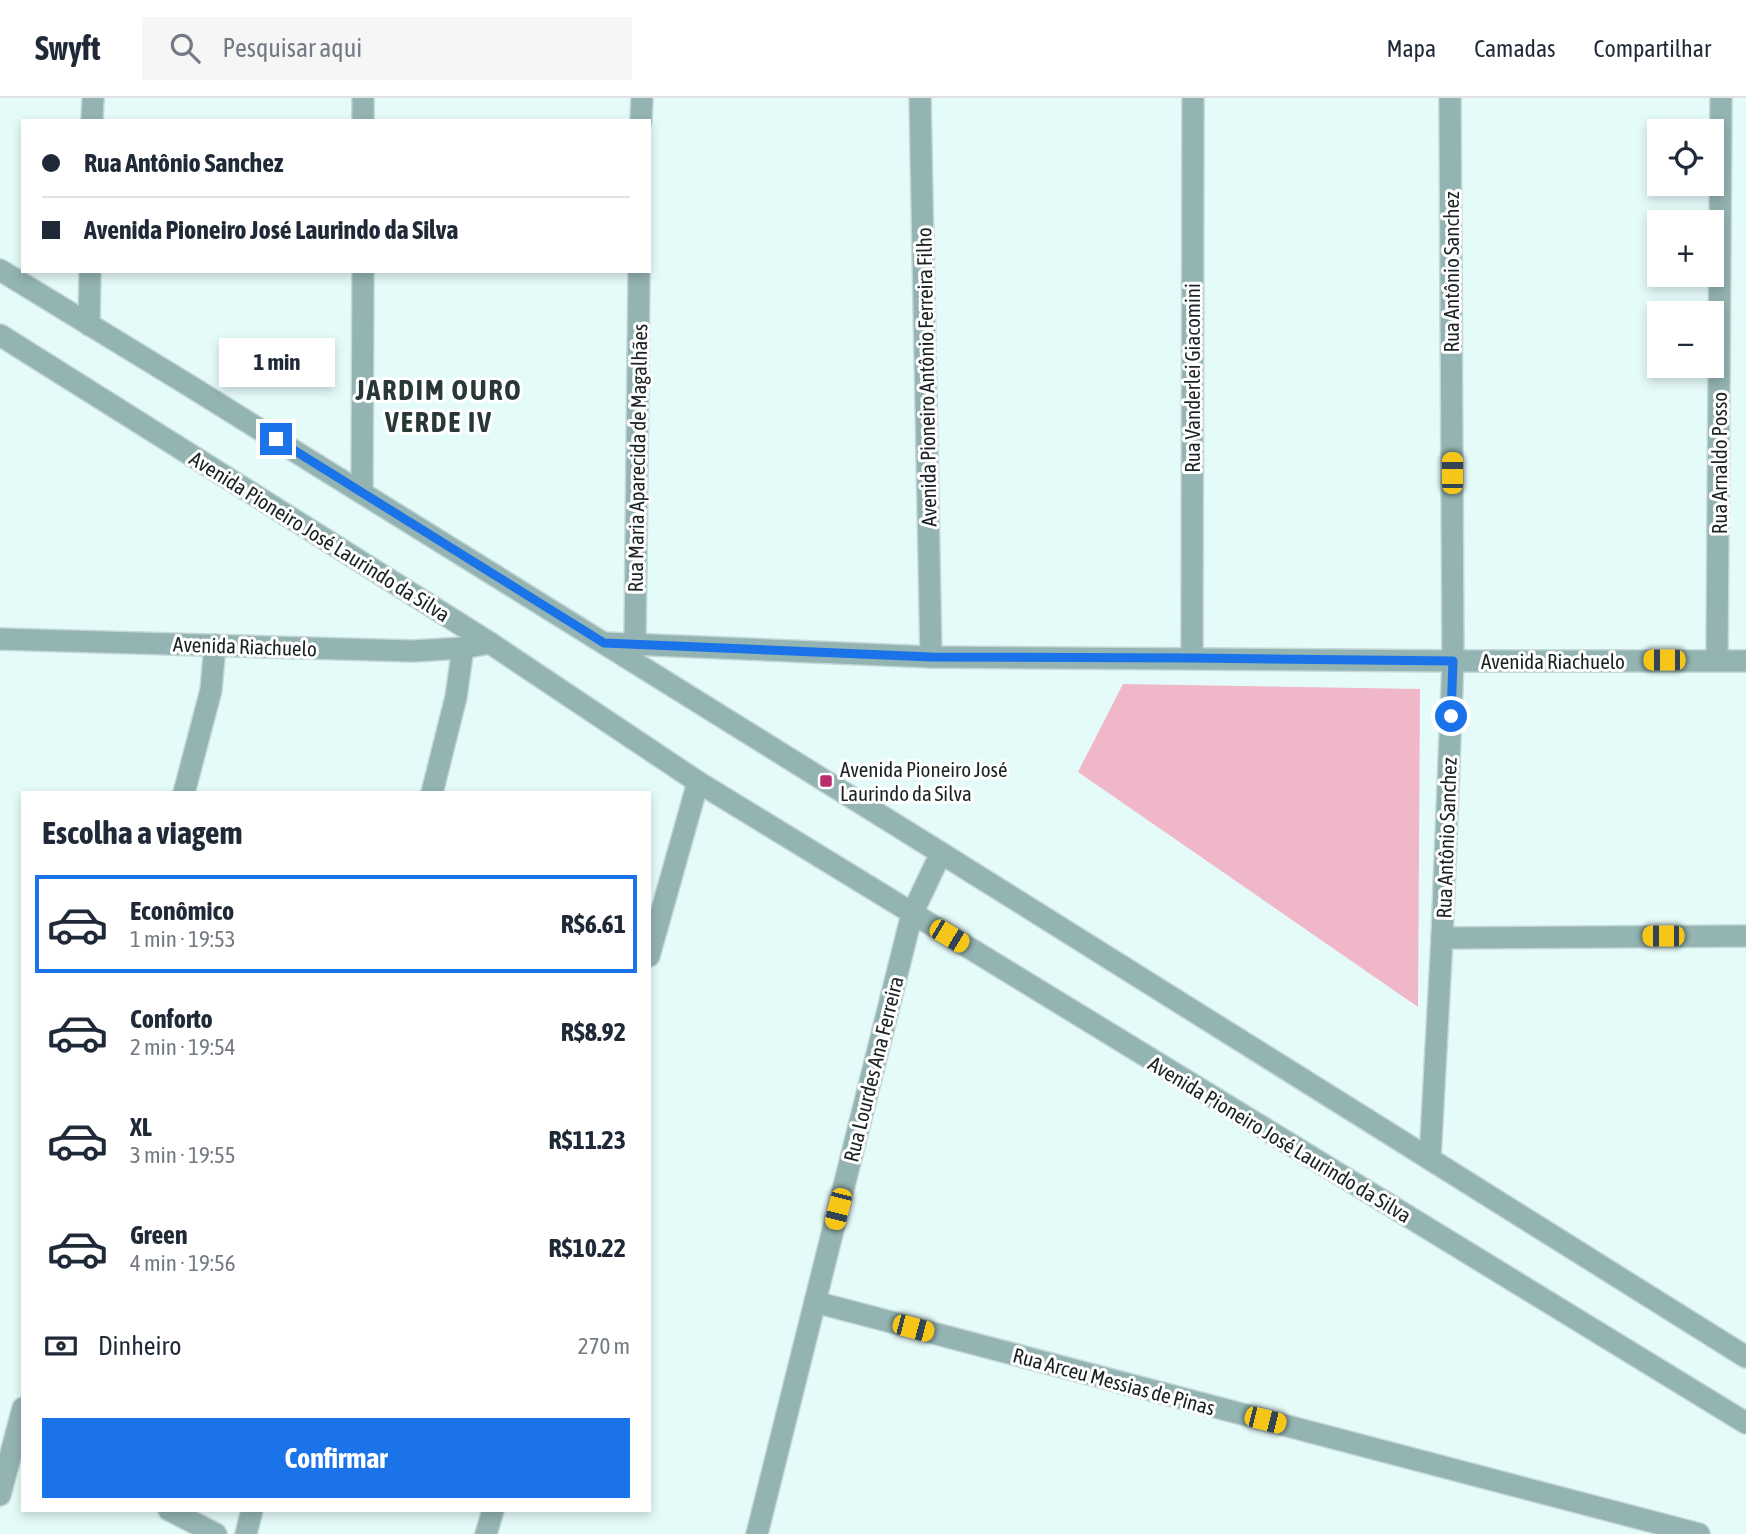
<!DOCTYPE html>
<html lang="pt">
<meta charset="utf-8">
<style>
body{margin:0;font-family:"Asap Condensed",sans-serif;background:#f6f6f7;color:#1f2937;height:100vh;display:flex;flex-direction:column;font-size:26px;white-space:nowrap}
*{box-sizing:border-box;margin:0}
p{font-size:23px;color:#747a83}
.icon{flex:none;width:38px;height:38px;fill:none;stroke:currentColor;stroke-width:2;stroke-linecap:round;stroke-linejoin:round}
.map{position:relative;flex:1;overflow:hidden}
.sheet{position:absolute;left:21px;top:693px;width:630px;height:721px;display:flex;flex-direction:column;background:#fff;border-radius:0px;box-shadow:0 4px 10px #0003}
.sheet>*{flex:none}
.guide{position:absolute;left:21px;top:21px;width:630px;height:154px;border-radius:0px;box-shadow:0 4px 10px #0003;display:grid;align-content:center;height:154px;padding:0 21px;background:#fff}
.fabs{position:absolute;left:1647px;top:21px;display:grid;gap:14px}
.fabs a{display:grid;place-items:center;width:77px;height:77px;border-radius:0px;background:#fff;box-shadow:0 4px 10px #0003;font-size:35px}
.end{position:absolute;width:32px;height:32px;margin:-16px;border:9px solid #1a73e8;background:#fff;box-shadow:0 0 0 4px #fff}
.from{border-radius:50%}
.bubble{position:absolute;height:49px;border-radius:0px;background:#fff;box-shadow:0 4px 10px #0003;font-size:23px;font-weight:700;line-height:49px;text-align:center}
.car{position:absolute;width:21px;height:42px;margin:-21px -10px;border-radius:9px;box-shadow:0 0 5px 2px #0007;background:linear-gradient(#f5c518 24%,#345 0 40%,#f5c518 0 76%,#345 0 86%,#f5c518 0)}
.guide b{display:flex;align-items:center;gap:24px;height:66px;font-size:26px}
.guide b+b{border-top:2px solid #e0e1e3}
.guide i{width:18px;height:18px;background:#1f2937}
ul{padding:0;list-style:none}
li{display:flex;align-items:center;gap:21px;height:98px;margin:0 14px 10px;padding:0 7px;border:4px solid transparent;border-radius:0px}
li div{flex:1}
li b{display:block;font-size:26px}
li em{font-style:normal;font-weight:700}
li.active{border-color:#1a73e8}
li>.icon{width:63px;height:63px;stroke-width:1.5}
h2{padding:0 21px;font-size:32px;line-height:84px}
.pay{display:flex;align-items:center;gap:18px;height:77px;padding:0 21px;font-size:26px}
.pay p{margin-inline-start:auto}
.action{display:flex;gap:14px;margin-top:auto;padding:14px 21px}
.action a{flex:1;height:80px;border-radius:0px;background:#1a73e8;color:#fff;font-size:28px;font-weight:700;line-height:80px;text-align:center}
header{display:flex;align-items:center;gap:42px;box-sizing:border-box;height:98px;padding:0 35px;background:#fff;border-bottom:2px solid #e0e1e3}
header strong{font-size:33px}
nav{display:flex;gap:38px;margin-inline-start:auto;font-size:24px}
.search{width:490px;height:63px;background:#f6f6f7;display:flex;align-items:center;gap:18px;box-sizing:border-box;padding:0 24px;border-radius:0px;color:#747a83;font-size:26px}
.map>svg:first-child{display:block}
.green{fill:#f0b7c8}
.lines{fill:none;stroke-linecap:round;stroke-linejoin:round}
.minor-casing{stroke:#c5d8d8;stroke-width:24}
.minor{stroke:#93b4b2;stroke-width:21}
.route{stroke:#1a73e8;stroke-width:9}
.poi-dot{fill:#b82e6a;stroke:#fff;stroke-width:2.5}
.labels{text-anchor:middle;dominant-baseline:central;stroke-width:6;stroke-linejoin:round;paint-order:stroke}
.street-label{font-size:21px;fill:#1b2323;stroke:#fff}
.poi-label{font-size:21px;fill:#1b2323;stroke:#fff;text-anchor:start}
.district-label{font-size:28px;font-weight:bold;letter-spacing:2px;fill:#273837;stroke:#fff}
</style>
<header>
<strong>Swyft</strong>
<div class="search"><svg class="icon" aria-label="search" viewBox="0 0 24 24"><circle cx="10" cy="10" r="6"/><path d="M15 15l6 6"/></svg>Pesquisar aqui</div>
<nav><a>Mapa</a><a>Camadas</a><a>Compartilhar</a></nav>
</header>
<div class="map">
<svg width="1746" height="1436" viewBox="0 0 1746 1436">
<rect width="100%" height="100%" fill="#e5fbfa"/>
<polygon class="green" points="1123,586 1420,591 1418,909 1078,674"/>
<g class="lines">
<g class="minor-casing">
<g id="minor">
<polyline points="920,0 931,559"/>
<polyline points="92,23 93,0"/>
<polyline points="363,23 363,0"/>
<polyline points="641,23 642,0"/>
<polyline points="0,172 190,288 941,755 1746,1259"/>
<polyline points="89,227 90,173"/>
<polyline points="0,237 490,545 698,684 1746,1325"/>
<polyline points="362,395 363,173"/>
<polyline points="0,541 413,553 463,550 490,545"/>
<polyline points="604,545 931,559 1453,563 1746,563"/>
<polyline points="635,546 639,173"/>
<polyline points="1192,560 1193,0"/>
<polyline points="1717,562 1721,0"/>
<polyline points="184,695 211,592 215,547"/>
<polyline points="432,695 456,599 463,550"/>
<polyline points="1442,840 1746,838"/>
<polyline points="649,858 698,684"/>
<polyline points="1430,1061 1442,840 1453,563 1450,0"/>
<polyline points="815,1204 1699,1436"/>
<polyline points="0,1397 23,1310"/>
<polyline points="169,1412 216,1436"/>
<polyline points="246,1436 252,1412"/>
<polyline points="486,1436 493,1412"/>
<polyline points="757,1436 912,816 941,755"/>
</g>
</g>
<use href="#minor" class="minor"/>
</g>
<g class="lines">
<polyline class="route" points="276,341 604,545 931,559 1192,560 1453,563 1451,618"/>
</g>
<rect class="poi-dot" x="819" y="676" width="14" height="14" rx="3.5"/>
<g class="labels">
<g class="street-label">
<text transform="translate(1451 174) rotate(-90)">Rua Antônio Sanchez</text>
<text transform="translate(926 279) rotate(-91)">Avenida Pioneiro Antônio Ferreira Filho</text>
<text transform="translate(1192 280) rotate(-90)">Rua Vanderlei Giacomini</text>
<text transform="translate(637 360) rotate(-89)">Rua Maria Aparecida de Magalhães</text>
<text transform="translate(1719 365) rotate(-90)">Rua Arnaldo Posso</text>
<text transform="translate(320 438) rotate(32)">Avenida Pioneiro José Laurindo da Silva</text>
<text transform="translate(245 548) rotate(2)">Avenida Riachuelo</text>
<text x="1553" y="563">Avenida Riachuelo</text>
<text transform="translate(1446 740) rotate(-88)">Rua Antônio Sanchez</text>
<text transform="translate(873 971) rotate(-76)">Rua Lourdes Ana Ferreira</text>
<text transform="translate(1280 1041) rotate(31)">Avenida Pioneiro José Laurindo da Silva</text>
<text transform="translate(1114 1283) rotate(15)">Rua Arceu Messias de Pinas</text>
</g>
<g class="poi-label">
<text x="840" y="671">Avenida Pioneiro José<tspan x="840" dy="24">Laurindo da Silva</tspan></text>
</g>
<g class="district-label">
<text x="439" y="292">JARDIM OURO<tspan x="439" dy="32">VERDE IV</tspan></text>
</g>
</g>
</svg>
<div class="fabs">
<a><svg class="icon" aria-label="locate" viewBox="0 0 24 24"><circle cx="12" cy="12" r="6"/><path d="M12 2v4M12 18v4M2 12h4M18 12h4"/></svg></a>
<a>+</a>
<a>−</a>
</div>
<i class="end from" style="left:1451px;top:618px"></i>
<i class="end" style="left:276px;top:341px"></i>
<div class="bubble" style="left:219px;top:240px;width:116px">1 min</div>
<i class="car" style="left:1452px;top:375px;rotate:0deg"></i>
<i class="car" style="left:1664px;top:562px;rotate:270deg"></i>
<i class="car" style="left:949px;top:838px;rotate:121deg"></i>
<i class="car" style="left:1663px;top:838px;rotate:270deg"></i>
<i class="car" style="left:838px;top:1111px;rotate:194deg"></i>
<i class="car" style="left:913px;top:1230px;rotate:105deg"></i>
<i class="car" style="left:1265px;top:1322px;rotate:104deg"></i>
<div class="guide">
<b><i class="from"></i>Rua Antônio Sanchez</b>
<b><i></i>Avenida Pioneiro José Laurindo da Silva</b>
</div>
<section class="sheet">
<h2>Escolha a viagem</h2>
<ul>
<li class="active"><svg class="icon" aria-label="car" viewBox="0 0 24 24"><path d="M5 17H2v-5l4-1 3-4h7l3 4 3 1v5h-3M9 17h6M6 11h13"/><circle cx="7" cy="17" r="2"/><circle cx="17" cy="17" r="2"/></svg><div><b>Econômico</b><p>1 min · 19:53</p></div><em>R$6.61</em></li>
<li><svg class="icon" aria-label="car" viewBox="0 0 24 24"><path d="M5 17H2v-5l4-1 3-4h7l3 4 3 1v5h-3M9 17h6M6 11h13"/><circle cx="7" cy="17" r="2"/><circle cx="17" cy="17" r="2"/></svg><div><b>Conforto</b><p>2 min · 19:54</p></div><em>R$8.92</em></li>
<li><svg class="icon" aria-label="car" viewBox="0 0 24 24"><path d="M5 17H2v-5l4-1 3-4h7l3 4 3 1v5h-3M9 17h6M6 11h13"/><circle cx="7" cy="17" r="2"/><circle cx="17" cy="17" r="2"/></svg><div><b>XL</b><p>3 min · 19:55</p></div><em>R$11.23</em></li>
<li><svg class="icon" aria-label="car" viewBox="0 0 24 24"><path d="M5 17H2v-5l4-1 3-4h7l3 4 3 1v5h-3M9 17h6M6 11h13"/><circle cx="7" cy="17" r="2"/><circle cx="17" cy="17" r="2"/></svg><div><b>Green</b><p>4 min · 19:56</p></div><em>R$10.22</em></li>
</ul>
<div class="pay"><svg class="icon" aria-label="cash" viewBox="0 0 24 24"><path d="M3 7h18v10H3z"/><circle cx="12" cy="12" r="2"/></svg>Dinheiro<p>270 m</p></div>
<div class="action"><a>Confirmar</a></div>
</section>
</div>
